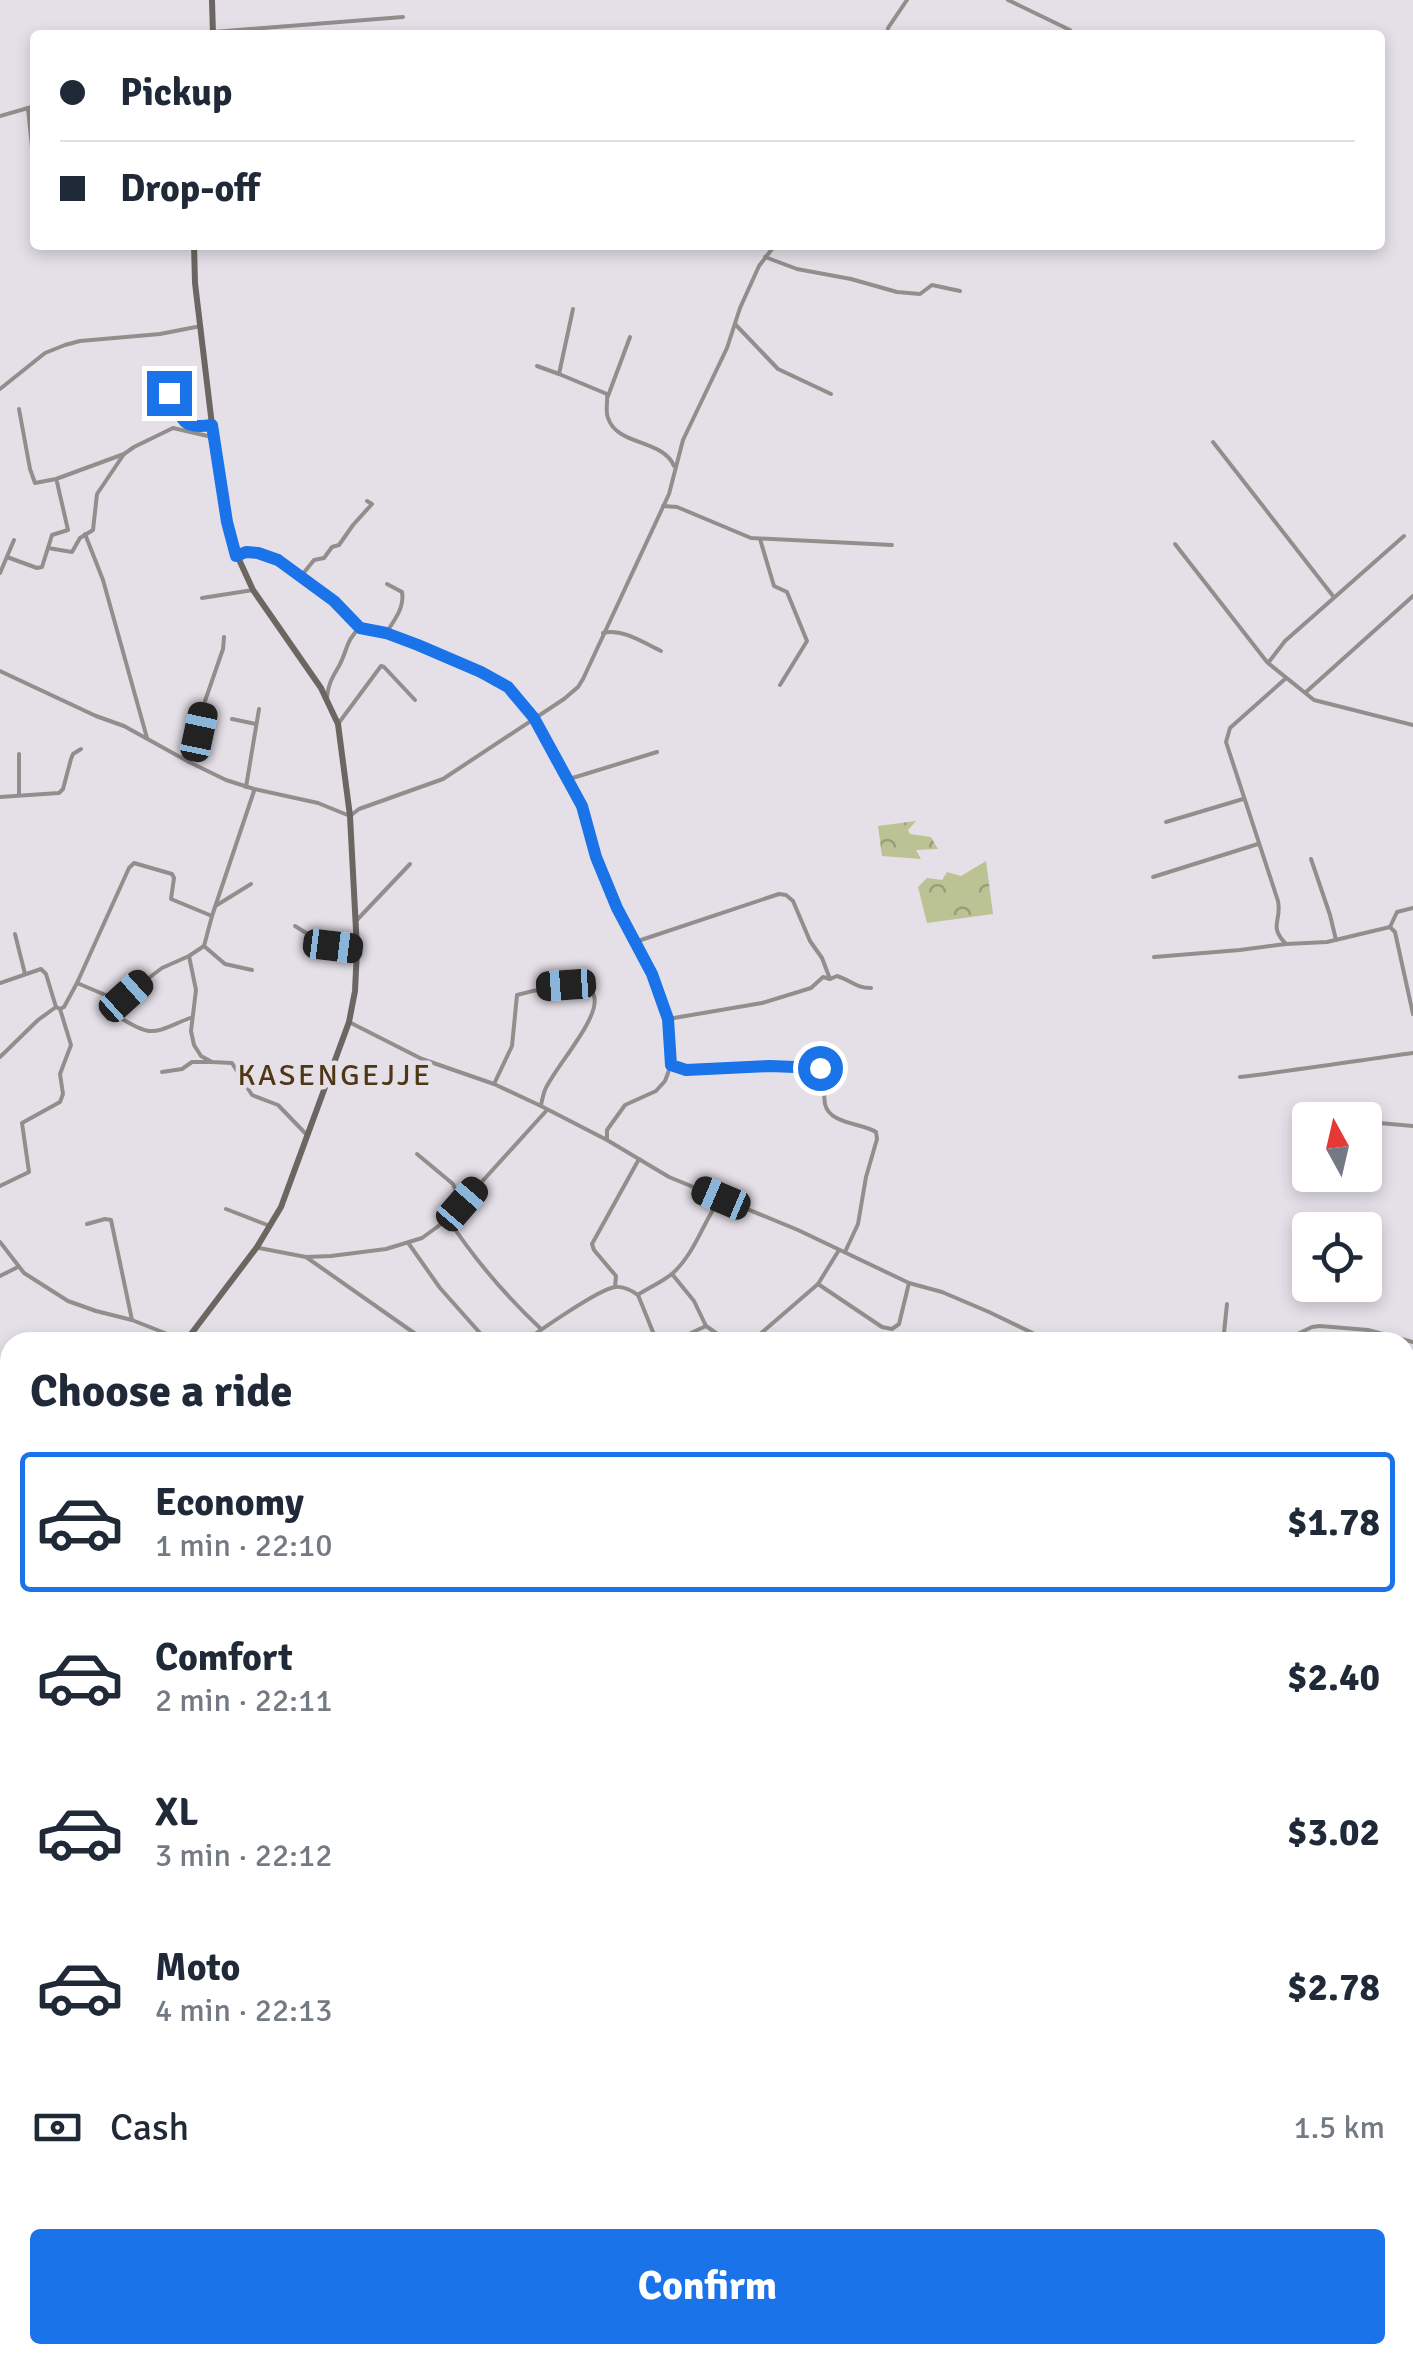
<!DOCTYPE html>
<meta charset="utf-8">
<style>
body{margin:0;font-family:Signika,sans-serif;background:#f2f2f3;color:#1f2937;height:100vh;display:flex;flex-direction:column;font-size:38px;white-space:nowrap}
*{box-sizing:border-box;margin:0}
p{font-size:32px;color:#747a83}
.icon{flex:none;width:55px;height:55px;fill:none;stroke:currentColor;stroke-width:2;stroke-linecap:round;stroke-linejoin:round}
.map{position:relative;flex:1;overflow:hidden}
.details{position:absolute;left:0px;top:1332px;width:1415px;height:1032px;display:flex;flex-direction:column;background:#fff;border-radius:30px 30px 0 0;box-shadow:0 5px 15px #0003}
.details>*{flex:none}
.guide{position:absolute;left:30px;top:30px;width:1355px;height:220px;border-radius:10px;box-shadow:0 5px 15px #0003;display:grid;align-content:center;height:220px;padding:0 30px;background:#fff}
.needle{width:65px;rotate:352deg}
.controls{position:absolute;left:1292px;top:1102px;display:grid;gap:20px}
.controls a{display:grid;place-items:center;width:90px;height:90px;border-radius:10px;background:#fff;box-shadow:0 5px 15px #0003;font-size:50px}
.end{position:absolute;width:45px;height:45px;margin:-22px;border:12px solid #1a73e8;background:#fff;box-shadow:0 0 0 5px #fff}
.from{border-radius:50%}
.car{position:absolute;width:30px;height:60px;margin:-30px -15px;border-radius:12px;box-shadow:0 0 8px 2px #0007;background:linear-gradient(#222 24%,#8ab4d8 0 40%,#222 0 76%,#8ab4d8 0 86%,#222 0)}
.guide b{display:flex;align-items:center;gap:35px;height:95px;font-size:38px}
.guide b+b{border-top:2px solid #e0e1e3}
.guide i{width:25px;height:25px;background:#1f2937}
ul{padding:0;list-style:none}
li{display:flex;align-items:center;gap:30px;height:140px;margin:0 20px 15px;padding:0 10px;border:5px solid transparent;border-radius:10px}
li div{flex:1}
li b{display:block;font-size:38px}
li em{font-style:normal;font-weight:800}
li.selected{border-color:#1a73e8}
li>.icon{width:90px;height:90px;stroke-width:1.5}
h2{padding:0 30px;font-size:45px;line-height:120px}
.pay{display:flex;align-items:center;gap:25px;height:110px;padding:0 30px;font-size:38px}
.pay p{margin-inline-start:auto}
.primary-button{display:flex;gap:20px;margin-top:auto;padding:20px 30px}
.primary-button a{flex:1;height:115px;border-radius:10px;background:#1a73e8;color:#fff;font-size:40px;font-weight:800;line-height:115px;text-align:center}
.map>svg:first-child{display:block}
.forest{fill:url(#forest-crowns)}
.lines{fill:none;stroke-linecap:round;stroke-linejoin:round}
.street{stroke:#928e8c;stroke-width:4}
.secondary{stroke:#6c6663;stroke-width:6}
.route{stroke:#1a73e8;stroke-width:12}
.labels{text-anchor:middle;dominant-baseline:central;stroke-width:9;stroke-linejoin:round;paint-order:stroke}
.quarter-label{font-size:30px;letter-spacing:2.5px;fill:#4f3614;stroke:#e5e0e8}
</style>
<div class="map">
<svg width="1413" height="2363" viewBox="0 0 1413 2363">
<defs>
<pattern id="forest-crowns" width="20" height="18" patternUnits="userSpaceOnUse" patternTransform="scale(2.5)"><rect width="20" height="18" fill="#bbc294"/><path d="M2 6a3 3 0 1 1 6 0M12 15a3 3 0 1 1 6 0" fill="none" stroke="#999e79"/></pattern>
</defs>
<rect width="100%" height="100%" fill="#e5e0e8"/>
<g class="forest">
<polygon points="916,821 908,830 910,834 931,837 938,849 916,850 921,859 882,856 878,826"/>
<polygon points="986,861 993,914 927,923 918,887 927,878 942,880 947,872 961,876"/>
</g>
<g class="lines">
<g class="street">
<polyline points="1008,0 1070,30"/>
<polyline points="213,32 403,17"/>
<polyline points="887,35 888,28 907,0"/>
<polyline points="28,108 32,147"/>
<polyline points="0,116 35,106"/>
<polyline points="907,245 916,246"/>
<polyline points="765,257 797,269 851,279 897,292 920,294 932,285 960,291"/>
<path d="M573,309L559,374L607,394C608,401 605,411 608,418C617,446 663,439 674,466"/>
<polyline points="735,324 778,369 831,394"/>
<polyline points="537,366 559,374"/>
<polyline points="0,389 45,353 65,345 80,341 160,334 201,326"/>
<path d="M169,393C185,417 177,430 212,425"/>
<polyline points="608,396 630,337"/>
<polyline points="19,409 30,469 35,483 56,479 124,454 134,447 173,428 212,437"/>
<polyline points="1213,442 1333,596"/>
<polyline points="663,506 677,507 751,538 892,545"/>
<polyline points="85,534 103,580 147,738"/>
<polyline points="1404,536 1285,641 1268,663 1314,700 1413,725"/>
<polyline points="760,539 774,586 787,592 807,641 780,685"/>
<polyline points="1175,544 1267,662"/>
<polyline points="48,548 72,552 80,538 93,530 97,494 124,454"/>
<polyline points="236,555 246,552 258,553 279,560 334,601 361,628 399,638 481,672 509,687 534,718 582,807 596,857 617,908 652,974 668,1019 671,1065 665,1081 656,1091 625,1105 607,1130 607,1140"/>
<polyline points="7,557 37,568 42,567 52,535 68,530 57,482"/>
<polyline points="0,573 14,540"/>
<polyline points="302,575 314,560 324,558 332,547 339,545 353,525 372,504 367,501"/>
<polyline points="202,598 253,590"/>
<path d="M386,633C394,621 405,607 402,592L387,584"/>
<path d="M603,633C622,628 644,643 661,651"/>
<polyline points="0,671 96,716 124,726 189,762 226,780 254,789 318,803 350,816 359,809 443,779 564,699 578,687 583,679 669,494 683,440 727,348 740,308 759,266 775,245"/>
<path d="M1285,679L1230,728L1226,742L1278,901C1282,922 1268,925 1286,944"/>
<polyline points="1306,692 1413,596"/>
<path d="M327,698C328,684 332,678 339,666C347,652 346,639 360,628"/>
<polyline points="232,719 256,724"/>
<polyline points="338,724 381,666 384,667 415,700"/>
<polyline points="19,754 19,795"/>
<polyline points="189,762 199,733 205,701 223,649 224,637"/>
<polyline points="566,780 657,752"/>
<polyline points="246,787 259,709"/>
<polyline points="254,791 212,916 204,946 189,956 196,990 191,1031 194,1045 201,1056 212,1062 232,1063 252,1095 278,1105 306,1134"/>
<polyline points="0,797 59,793 63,789 71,759 73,754 81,749"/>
<polyline points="1166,822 1243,799"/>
<polyline points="1311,859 1330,915 1336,940"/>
<polyline points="1153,877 1258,844"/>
<polyline points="217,905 251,884"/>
<polyline points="1413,908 1397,912 1390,927 1395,932 1413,1014"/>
<polyline points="355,922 410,864"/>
<polyline points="295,926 322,943 357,949"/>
<polyline points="15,934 25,974"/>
<polyline points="635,942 779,894 786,895 793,901 810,941 822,958 830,979"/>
<polyline points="204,946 225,964 252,970"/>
<polyline points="1154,957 1240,950 1286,944 1327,942 1390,927"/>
<polyline points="0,983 41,969 46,974 56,1007 60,1009 64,1007 77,983 129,868 134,863 172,874 174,878 171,899 212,916"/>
<polyline points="77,983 115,999 121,999 162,968 189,956"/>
<path d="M118,999L119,1017C154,1039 154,1032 190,1018"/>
<path d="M668,1019L762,1003L811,988L823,977L830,979L837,976C850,980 856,988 871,988"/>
<polyline points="349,1022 422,1059 494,1084 541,1106 607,1140 669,1177 798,1230 909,1283 942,1292 989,1312 1051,1342"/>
<polyline points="0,1057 38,1020 56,1007"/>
<path d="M671,1065L686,1070L724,1067L746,1069L770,1066H814L823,1070C826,1081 823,1093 825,1104C829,1124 862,1123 876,1132L877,1139L866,1177L858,1224L845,1252"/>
<polyline points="162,1072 182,1069 192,1062 212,1062"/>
<path d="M1240,1077C1298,1070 1355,1061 1413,1053"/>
<path d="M494,1084L512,1046L517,995C539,989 559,985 584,984C589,988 592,990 594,996C601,1018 554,1068 545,1090C544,1092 541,1104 541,1106"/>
<polyline points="1368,1122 1413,1126"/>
<polyline points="417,1154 453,1184 462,1204"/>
<polyline points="0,1186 29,1172 22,1123 60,1102 63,1094 60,1074 71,1045 60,1009"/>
<polyline points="226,1209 270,1226"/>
<path d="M448,1219C475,1260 506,1296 541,1329"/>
<polyline points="87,1224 105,1219 111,1220 132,1320"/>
<polyline points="0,1242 24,1273 68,1301 96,1311 132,1320 185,1341"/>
<polyline points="409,1244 440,1288 488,1342"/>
<polyline points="259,1248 306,1257 331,1256 386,1249 422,1238 448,1219 547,1110"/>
<polyline points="306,1257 427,1342"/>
<polyline points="672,1274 694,1301 706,1326 729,1342"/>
<polyline points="0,1276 18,1267"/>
<polyline points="818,1284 882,1327 892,1329 899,1324 909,1283"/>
<polyline points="615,1287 616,1276 594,1250 592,1244 639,1159"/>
<path d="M639,1294C650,1287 664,1281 673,1273C696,1252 703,1221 721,1198"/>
<path d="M524,1342C539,1331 599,1289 615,1287C624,1286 631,1290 638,1295L657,1342"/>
<polyline points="672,1342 706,1326"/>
<polyline points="751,1342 818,1284 839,1250"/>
<polyline points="1223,1342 1227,1304"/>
<polyline points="1281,1342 1312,1327 1320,1326 1368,1330 1413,1342"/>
<polyline points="0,1481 10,1487"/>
<polyline points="1405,1504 1413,1509"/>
<polyline points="1405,1584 1413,1581"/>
<polyline points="1405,1703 1413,1701"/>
<polyline points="0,1738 10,1734"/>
<polyline points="0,1788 10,1786"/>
<polyline points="1405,1803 1413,1802"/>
<polyline points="1405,1869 1413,1868"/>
<polyline points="0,1898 10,1901"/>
<polyline points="1405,1936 1413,1936"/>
<polyline points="1405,2008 1413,2010"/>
<polyline points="0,2036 5,2039 10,2036"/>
<polyline points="1405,2085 1413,2088"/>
<polyline points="1405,2120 1413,2100"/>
<polyline points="1405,2133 1413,2136"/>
<polyline points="161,2355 166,2363"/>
<polyline points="346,2355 347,2363"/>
<polyline points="386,2355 387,2363"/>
<polyline points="434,2355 436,2363"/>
<polyline points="463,2355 466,2363"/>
<polyline points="1023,2356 1025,2355"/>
<polyline points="479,2363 483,2355"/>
<polyline points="621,2363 623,2355"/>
<polyline points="1255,2363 1260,2355"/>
<polyline points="1321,2363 1324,2355"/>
</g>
<g class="secondary">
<polyline points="212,0 213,35"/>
<polyline points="185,1342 257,1247 281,1207 349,1022 355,991 357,949 350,816 338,724 321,688 253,590 231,542 212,425 195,283 194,245"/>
<polyline points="0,1696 10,1659"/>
<polyline points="1405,2215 1413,2215"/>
<polyline points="942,2363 949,2355"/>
</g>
</g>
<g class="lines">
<path class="route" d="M169,393C185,417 177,430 212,425L227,522L236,556L246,552L258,553L278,560L334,601L360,628L386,633L418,645L481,672L508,687L534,718L582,806L596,857L617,908L652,974L668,1019L671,1065L686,1070L770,1066L820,1068"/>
</g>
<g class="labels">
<g class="quarter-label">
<text x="335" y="1075">KASENGEJJE</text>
</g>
</g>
</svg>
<div class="controls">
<a><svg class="needle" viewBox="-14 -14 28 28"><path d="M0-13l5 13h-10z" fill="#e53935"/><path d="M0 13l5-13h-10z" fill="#747a83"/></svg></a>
<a><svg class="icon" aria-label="locate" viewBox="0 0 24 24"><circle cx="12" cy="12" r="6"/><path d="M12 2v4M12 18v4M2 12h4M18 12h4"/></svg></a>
</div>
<i class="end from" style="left:820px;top:1068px"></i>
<i class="end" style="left:169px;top:393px"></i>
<i class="car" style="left:199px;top:732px;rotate:12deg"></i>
<i class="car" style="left:333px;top:946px;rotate:97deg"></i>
<i class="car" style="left:566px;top:985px;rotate:266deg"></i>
<i class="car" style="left:126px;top:996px;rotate:48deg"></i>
<i class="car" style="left:721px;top:1198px;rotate:293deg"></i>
<i class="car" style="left:462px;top:1204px;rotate:41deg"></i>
<div class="guide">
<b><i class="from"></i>Pickup</b>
<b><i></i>Drop-off</b>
</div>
<section class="details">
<h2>Choose a ride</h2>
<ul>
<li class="selected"><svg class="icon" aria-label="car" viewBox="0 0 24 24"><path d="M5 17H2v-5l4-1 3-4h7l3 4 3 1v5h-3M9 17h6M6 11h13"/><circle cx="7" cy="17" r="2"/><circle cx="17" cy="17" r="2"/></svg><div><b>Economy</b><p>1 min · 22:10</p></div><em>$1.78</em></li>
<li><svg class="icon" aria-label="car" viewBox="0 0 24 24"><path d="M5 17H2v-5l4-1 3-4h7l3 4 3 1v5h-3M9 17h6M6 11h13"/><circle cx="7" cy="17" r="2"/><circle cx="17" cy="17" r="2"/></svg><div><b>Comfort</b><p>2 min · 22:11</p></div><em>$2.40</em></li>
<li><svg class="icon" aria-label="car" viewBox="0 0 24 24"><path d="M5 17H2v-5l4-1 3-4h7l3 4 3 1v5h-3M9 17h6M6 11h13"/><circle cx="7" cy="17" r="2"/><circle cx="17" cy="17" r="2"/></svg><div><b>XL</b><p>3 min · 22:12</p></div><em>$3.02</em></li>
<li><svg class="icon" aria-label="car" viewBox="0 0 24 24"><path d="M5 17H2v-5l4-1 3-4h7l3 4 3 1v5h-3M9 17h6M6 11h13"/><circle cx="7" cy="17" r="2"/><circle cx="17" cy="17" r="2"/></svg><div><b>Moto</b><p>4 min · 22:13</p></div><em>$2.78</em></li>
</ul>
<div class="pay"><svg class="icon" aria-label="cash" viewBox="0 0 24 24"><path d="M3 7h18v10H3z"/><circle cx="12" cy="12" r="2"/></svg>Cash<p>1.5 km</p></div>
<div class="primary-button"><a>Confirm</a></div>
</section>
</div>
